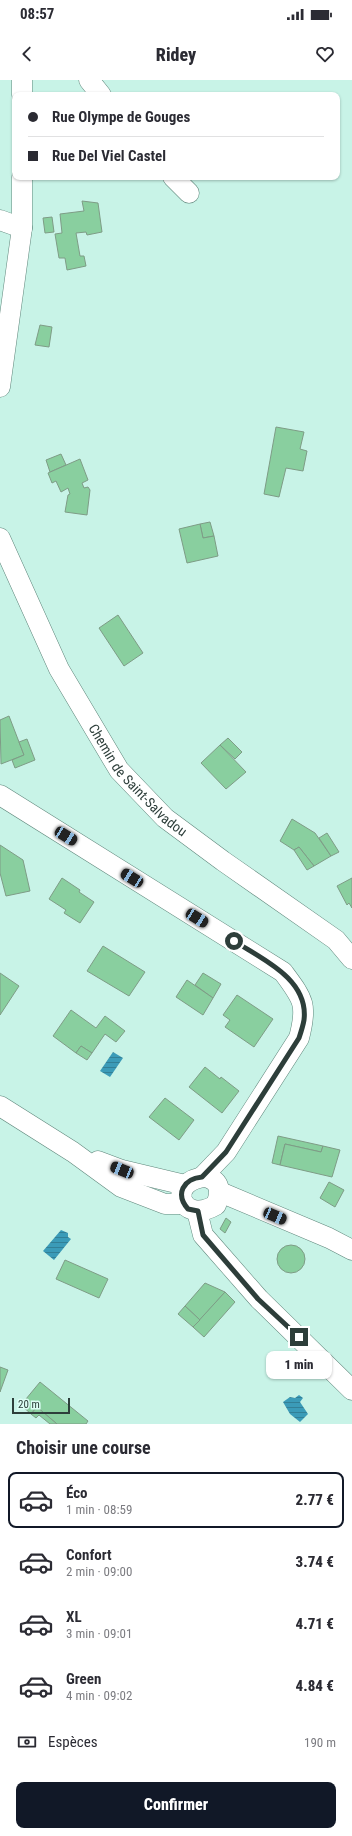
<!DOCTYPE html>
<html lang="fr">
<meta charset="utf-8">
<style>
body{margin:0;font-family:"Roboto Condensed",sans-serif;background:#f7f7f7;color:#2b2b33;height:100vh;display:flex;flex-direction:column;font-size:15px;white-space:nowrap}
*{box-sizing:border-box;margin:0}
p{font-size:13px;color:#7c7c81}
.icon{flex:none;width:22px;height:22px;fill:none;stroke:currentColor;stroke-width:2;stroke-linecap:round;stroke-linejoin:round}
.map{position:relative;height:1344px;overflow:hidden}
.details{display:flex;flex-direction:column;background:#fff;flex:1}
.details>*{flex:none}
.guide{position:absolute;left:12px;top:12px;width:328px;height:88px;border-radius:8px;box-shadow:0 1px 3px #0004;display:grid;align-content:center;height:88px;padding:0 16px;background:#fff}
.scale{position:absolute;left:12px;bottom:10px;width:58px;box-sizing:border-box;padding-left:4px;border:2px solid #2d3e3a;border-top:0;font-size:11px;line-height:14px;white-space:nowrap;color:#2d3e3a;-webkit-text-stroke:3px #dcfef4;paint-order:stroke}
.end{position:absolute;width:18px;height:18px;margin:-9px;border:5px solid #2d3e3a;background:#fff;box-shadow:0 0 0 2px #fff}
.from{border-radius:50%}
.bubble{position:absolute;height:28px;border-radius:8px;background:#fff;box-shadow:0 1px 3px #0004;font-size:13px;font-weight:800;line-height:28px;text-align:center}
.car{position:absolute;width:12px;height:24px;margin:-12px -6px;border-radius:5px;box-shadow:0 0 3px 1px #0007;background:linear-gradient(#222 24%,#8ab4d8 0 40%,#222 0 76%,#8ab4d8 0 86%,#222 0)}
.guide b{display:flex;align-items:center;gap:14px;height:38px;font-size:15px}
.guide b+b{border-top:1px solid #e1e1e2}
.guide i{width:10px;height:10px;background:#2b2b33}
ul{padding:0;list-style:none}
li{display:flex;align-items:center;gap:12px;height:56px;margin:0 8px 6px;padding:0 8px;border:2px solid transparent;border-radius:8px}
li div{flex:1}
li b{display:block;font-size:15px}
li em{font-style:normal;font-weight:800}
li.selected{border-color:#111827}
li>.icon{width:36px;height:36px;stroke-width:1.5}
h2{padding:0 16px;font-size:18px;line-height:48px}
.pay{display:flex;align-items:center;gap:10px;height:44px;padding:0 16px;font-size:15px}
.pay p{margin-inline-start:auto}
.primary-button{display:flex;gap:8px;margin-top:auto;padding:8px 16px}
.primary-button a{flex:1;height:46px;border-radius:8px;background:#111827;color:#fff;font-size:16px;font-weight:800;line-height:46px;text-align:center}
.status{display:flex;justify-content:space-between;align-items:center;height:28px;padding:0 20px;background:#fff;direction:ltr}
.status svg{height:11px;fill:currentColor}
header{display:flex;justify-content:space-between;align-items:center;height:52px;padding:0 16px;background:#fff;font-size:18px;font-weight:800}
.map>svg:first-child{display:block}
.water{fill:url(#water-rules)}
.building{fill:#89cf9f;stroke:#7e9c86}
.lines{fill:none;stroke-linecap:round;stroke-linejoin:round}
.street-casing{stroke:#5f867b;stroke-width:21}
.street{stroke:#fff;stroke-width:20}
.route{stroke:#2d3e3a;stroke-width:5}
.labels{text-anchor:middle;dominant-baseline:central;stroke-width:4;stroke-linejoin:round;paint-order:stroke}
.street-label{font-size:14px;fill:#2d3e3a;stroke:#dcfef4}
</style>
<div class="status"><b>08:57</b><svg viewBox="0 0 49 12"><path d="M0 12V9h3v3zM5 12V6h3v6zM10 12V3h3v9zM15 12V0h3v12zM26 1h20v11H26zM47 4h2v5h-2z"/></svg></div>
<header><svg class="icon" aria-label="back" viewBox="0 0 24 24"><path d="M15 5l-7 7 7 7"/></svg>Ridey<svg class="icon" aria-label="heart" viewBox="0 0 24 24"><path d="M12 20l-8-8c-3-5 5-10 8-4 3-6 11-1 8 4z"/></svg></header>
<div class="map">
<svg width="352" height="1344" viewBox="0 0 352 1344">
<defs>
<pattern id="water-rules" width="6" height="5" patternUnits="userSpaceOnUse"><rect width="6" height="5" fill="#3b9bb8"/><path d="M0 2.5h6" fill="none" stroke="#328097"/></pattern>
</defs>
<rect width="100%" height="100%" fill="#c8f3e7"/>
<g class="water">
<polygon points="113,972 123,978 110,997 100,991"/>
<polygon points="61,1150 68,1153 68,1157 71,1159 54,1180 43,1171"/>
<polygon points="299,1315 303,1318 300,1322 308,1334 300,1342 290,1334 283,1322 290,1317 295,1318"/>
</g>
<g class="building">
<polygon points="82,121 98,123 102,152 87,155 86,152 76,153 80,176 84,176 86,186 67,190 65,178 59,178 55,154 62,153 60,134 84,131"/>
<polygon points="52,137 54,152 45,153 43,138"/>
<polygon points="40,245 52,247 49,267 35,265"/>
<polygon points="276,347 304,352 300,369 307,371 303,391 286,388 279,417 264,414"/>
<polygon points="61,374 66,385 50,392 46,380"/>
<polygon points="80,379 88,400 82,403 84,408 88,407 90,410 87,435 65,432 68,415 70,414 68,408 61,412 56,401 52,403 48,393"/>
<polygon points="210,442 214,456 203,458 200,444"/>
<polygon points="200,444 203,458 214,456 218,476 187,483 179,449"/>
<polygon points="118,535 143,573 124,586 99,548"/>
<polygon points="9,636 24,675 1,684 0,640"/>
<polygon points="228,658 242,672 235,679 220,665"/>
<polygon points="27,659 35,680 15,688 12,680 24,675 19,662"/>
<polygon points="220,665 246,692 226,709 201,683"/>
<polygon points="292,739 315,753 331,776 314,786 299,767 294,770 280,761"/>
<polygon points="327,753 339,772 331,776 319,758"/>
<polygon points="0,765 23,780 30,811 6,816 0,793"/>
<polygon points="299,767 314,786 307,790 294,770"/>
<polygon points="62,798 80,810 79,812 94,822 80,843 64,833 66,830 49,819"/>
<polygon points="352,798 352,828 349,823 347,825 337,806"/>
<polygon points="103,866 145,892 129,916 87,891"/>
<polygon points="0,893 19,906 0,935"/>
<polygon points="203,893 221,904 213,918 195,905"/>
<polygon points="187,900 213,918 203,935 176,917"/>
<polygon points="237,915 273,939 254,967 225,947 230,940 223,935"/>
<polygon points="71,930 96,948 105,936 125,951 116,962 105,954 92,973 81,966 76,973 53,956"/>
<polygon points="81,966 92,973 87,980 76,973"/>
<polygon points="205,987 220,999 221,997 239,1011 222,1033 189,1007"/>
<polygon points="165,1018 194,1040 179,1060 149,1037"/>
<polygon points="278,1056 323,1066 321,1072 285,1064 280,1085 272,1083"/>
<polygon points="285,1064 321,1072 323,1066 340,1070 332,1097 280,1085"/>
<polygon points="329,1102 344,1110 335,1127 320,1118"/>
<polygon points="226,1138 231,1142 225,1153 220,1149"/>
<circle cx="291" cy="1179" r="14"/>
<polygon points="65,1180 108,1199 99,1218 56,1199"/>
<polygon points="205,1203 225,1212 200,1240 185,1226"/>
<polygon points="225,1212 235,1222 204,1257 193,1247"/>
<polygon points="185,1226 200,1240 193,1247 178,1234"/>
<polygon points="281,1278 291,1288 284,1296 274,1286"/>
<polygon points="0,1287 8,1290 0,1312"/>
<polygon points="40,1302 88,1341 86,1344 57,1344 37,1327 31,1334 21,1325"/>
<polygon points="37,1327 57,1344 50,1344 39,1335 36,1338 31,1334"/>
</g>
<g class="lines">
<g class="street-casing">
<g id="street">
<polyline points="22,0 22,15"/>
<polyline points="89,0 101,15"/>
<polyline points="173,97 189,113"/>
<polyline points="0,140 22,148"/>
<polyline points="0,307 22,148 22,97"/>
<path id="s1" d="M0,458L59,589L119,690L165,738L223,781L336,860L352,879"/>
<path d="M0,715L283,892C303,919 308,924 299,958L226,1072L202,1097"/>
<polyline points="0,1026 73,1072 121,1107 165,1124 184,1124"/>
<polyline points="98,1081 122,1090 185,1105"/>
<path d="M206,1097C221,1101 221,1112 216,1125C180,1146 165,1100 206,1097Z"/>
<polyline points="220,1112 329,1158 352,1170"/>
<polyline points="197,1131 203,1155 259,1219 352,1310"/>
</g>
</g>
<use href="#street" class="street"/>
</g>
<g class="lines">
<path class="route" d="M234,861C262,879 309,899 304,940C303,946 301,952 299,958L226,1072L202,1097C183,1099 175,1114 188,1129L198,1131L203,1155L258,1219L299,1257"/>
</g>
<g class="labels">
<g class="street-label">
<text stroke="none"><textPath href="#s1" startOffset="281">Chemin de Saint-Salvadou</textPath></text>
</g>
</g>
</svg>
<div class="scale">20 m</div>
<i class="end from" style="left:234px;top:861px"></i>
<i class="end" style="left:299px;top:1257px"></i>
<div class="bubble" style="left:266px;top:1271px;width:66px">1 min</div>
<i class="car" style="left:66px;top:756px;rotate:122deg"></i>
<i class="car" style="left:132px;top:798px;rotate:302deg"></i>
<i class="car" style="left:197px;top:838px;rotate:122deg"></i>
<i class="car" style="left:122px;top:1090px;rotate:292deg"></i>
<i class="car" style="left:275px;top:1136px;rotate:113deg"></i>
<div class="guide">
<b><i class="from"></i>Rue Olympe de Gouges</b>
<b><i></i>Rue Del Viel Castel</b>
</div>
</div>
<section class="details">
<h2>Choisir une course</h2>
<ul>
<li class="selected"><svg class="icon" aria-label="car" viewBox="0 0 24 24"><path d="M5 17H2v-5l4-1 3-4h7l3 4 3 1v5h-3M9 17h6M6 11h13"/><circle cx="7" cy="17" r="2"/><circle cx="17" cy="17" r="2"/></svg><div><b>Éco</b><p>1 min · 08:59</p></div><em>2.77 €</em></li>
<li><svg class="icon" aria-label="car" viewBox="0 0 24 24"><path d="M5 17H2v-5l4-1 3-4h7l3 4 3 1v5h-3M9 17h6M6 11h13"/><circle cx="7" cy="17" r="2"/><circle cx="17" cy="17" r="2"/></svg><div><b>Confort</b><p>2 min · 09:00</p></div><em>3.74 €</em></li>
<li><svg class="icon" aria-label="car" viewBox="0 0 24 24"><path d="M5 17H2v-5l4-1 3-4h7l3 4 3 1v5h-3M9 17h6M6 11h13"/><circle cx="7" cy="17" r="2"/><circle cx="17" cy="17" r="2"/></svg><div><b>XL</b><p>3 min · 09:01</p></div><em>4.71 €</em></li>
<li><svg class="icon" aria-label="car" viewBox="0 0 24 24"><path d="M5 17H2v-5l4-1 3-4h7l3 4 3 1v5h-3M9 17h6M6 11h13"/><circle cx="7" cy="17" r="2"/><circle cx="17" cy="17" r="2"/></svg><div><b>Green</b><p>4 min · 09:02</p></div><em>4.84 €</em></li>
</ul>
<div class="pay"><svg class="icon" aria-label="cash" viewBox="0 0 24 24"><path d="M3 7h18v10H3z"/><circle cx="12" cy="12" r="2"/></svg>Espèces<p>190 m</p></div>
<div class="primary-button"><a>Confirmer</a></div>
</section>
